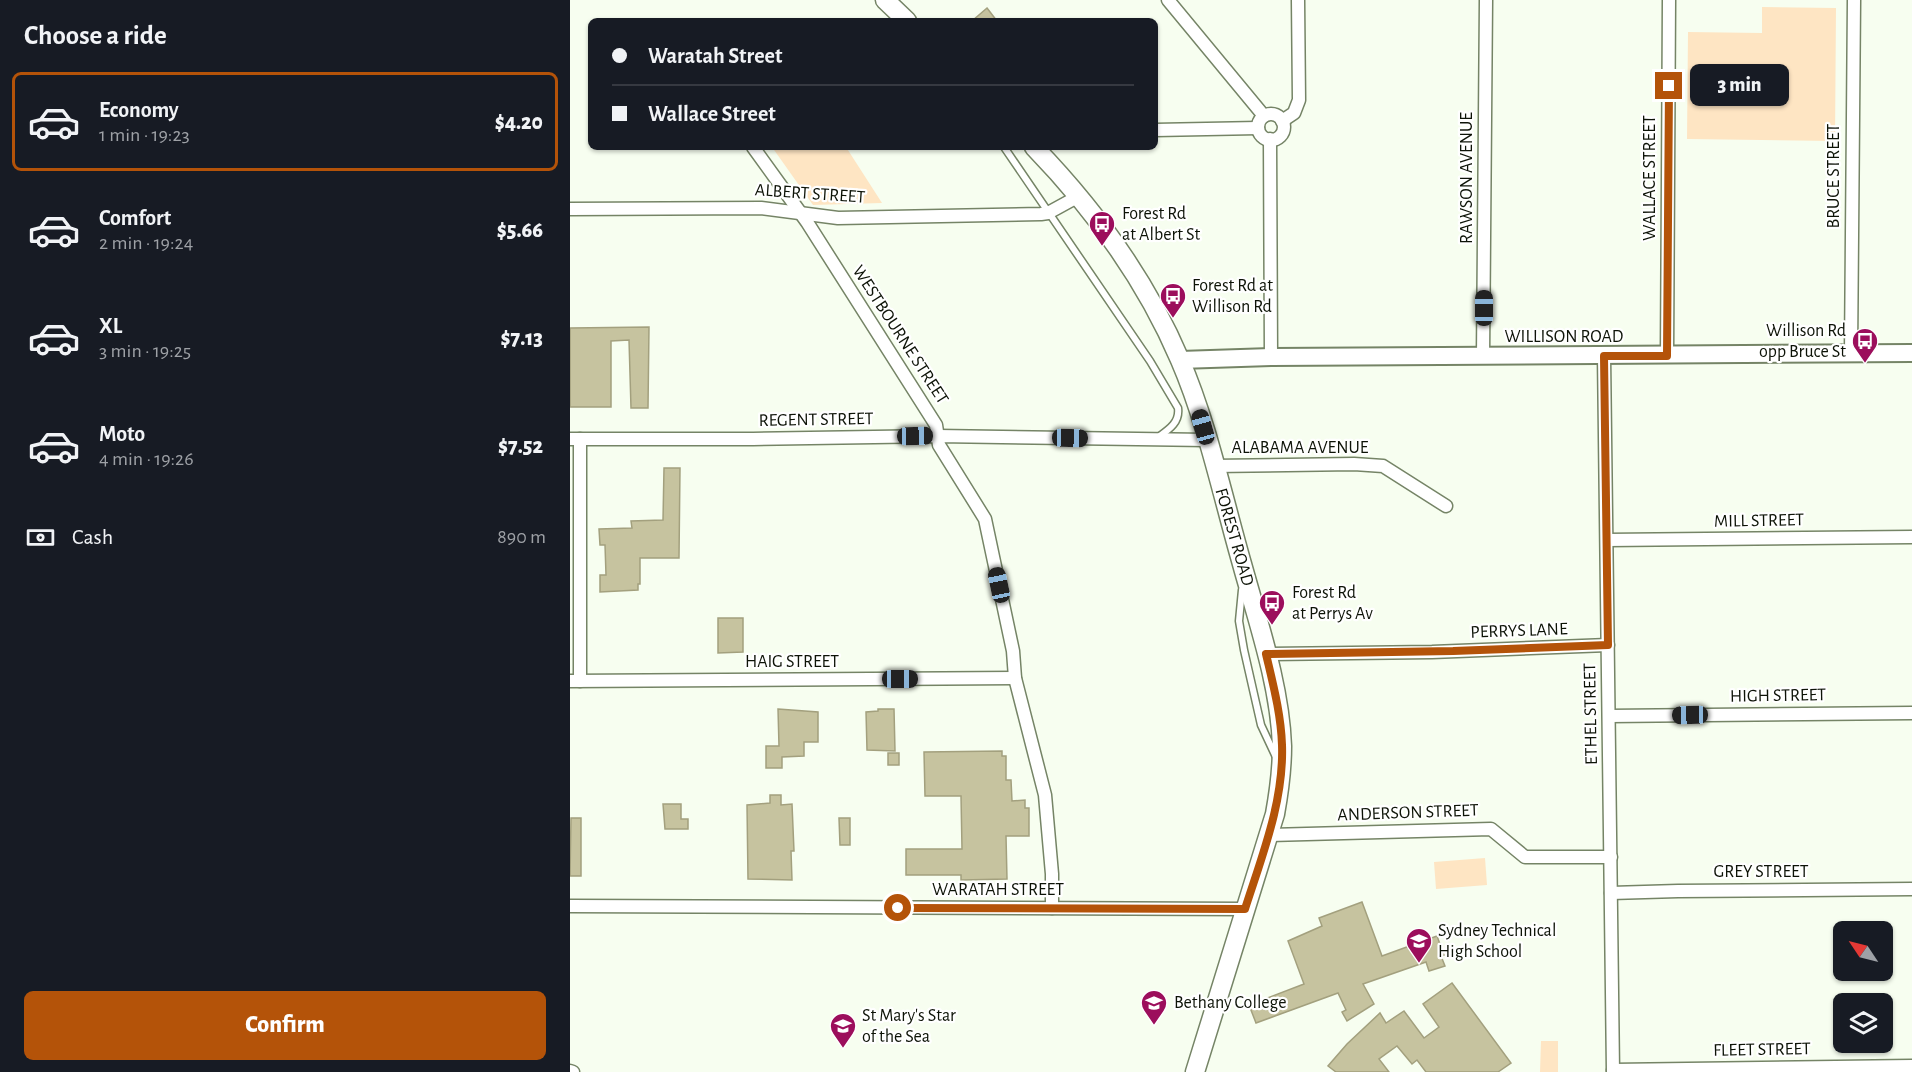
<!DOCTYPE html>
<meta charset="utf-8">
<style>
body{margin:0;font-family:"Alegreya Sans",sans-serif;background:#20242c;color:#f1f3f6;height:100vh;display:flex;flex-direction:column;font-size:22px;white-space:nowrap}
*{box-sizing:border-box;margin:0}
p{font-size:20px;color:#9ea1a6}
.icon{flex:none;width:33px;height:33px;fill:none;stroke:currentColor;stroke-width:2;stroke-linecap:round;stroke-linejoin:round}
.map{position:relative;flex:1;overflow:hidden}
.side{display:flex;flex-direction:column;background:#171b24;width:570px}
.side>*{flex:none}
.top-card{position:absolute;left:18px;top:18px;width:570px;height:132px;border-radius:9px;box-shadow:0 2px 4px #0004;display:grid;align-content:center;height:132px;padding:0 24px;background:#171b24}
.needle{width:39px;rotate:305deg}
.fabs{position:absolute;left:1263px;top:921px;display:grid;gap:12px}
.fabs a{display:grid;place-items:center;width:60px;height:60px;border-radius:9px;background:#171b24;box-shadow:0 2px 4px #0004;font-size:30px}
.end{position:absolute;width:27px;height:27px;margin:-14px;border:8px solid #b45309;background:#fff;box-shadow:0 0 0 3px #fff}
.from{border-radius:50%}
.bubble{position:absolute;height:42px;border-radius:9px;background:#171b24;box-shadow:0 2px 4px #0004;font-size:20px;font-weight:800;line-height:42px;text-align:center}
.car{position:absolute;width:18px;height:36px;margin:-18px -9px;border-radius:8px;box-shadow:0 0 4px 2px #0007;background:linear-gradient(#222 24%,#8ab4d8 0 40%,#222 0 76%,#8ab4d8 0 86%,#222 0)}
.top-card b{display:flex;align-items:center;gap:21px;height:57px;font-size:22px}
.top-card b+b{border-top:2px solid #363941}
.top-card i{width:15px;height:15px;background:#f1f3f6}
ul{padding:0;list-style:none}
li{display:flex;align-items:center;gap:18px;height:99px;margin:0 12px 9px;padding:0 12px;border:3px solid transparent;border-radius:9px}
li div{flex:1}
li b{display:block;font-size:22px}
li em{font-style:normal;font-weight:800}
li.on{border-color:#b45309}
li>.icon{width:54px;height:54px;stroke-width:1.5}
h2{padding:0 24px;font-size:27px;line-height:72px}
.pay{display:flex;align-items:center;gap:15px;height:66px;padding:0 24px;font-size:22px}
.pay p{margin-inline-start:auto}
.cta{display:flex;gap:12px;margin-top:auto;padding:12px 24px}
.cta a{flex:1;height:69px;border-radius:9px;background:#b45309;color:#fff;font-size:24px;font-weight:800;line-height:69px;text-align:center}
main{display:flex;flex:1;min-height:0}
.map>svg:first-child{display:block}
.green{fill:#fee5c3}
.building{fill:#c6c39f;stroke:#a3a07e;stroke-width:1.5}
.lines{fill:none;stroke-linecap:round;stroke-linejoin:round}
.service-casing{stroke:#758466;stroke-width:9}
.minor-casing{stroke:#758466;stroke-width:15}
.secondary-casing{stroke:#758466;stroke-width:20}
.primary-casing{stroke:#758466;stroke-width:21}
.service{stroke:#fff;stroke-width:6}
.minor{stroke:#fff;stroke-width:12}
.secondary{stroke:#fff;stroke-width:16}
.primary{stroke:#fff;stroke-width:18}
.route{stroke:#b45309;stroke-width:8}
.labels{text-anchor:middle;dominant-baseline:central;stroke-width:4.5;stroke-linejoin:round;paint-order:stroke}
.street-label{font-size:18px;fill:#0d1307;stroke:#fff}
.poi-label{font-size:18px;fill:#0d1307;stroke:#fff;text-anchor:start}
</style>
<main>
<section class="side">
<h2>Choose a ride</h2>
<ul>
<li class="on"><svg class="icon" aria-label="car" viewBox="0 0 24 24"><path d="M5 17H2v-5l4-1 3-4h7l3 4 3 1v5h-3M9 17h6M6 11h13"/><circle cx="7" cy="17" r="2"/><circle cx="17" cy="17" r="2"/></svg><div><b>Economy</b><p>1 min · 19:23</p></div><em>$4.20</em></li>
<li><svg class="icon" aria-label="car" viewBox="0 0 24 24"><path d="M5 17H2v-5l4-1 3-4h7l3 4 3 1v5h-3M9 17h6M6 11h13"/><circle cx="7" cy="17" r="2"/><circle cx="17" cy="17" r="2"/></svg><div><b>Comfort</b><p>2 min · 19:24</p></div><em>$5.66</em></li>
<li><svg class="icon" aria-label="car" viewBox="0 0 24 24"><path d="M5 17H2v-5l4-1 3-4h7l3 4 3 1v5h-3M9 17h6M6 11h13"/><circle cx="7" cy="17" r="2"/><circle cx="17" cy="17" r="2"/></svg><div><b>XL</b><p>3 min · 19:25</p></div><em>$7.13</em></li>
<li><svg class="icon" aria-label="car" viewBox="0 0 24 24"><path d="M5 17H2v-5l4-1 3-4h7l3 4 3 1v5h-3M9 17h6M6 11h13"/><circle cx="7" cy="17" r="2"/><circle cx="17" cy="17" r="2"/></svg><div><b>Moto</b><p>4 min · 19:26</p></div><em>$7.52</em></li>
</ul>
<div class="pay"><svg class="icon" aria-label="cash" viewBox="0 0 24 24"><path d="M3 7h18v10H3z"/><circle cx="12" cy="12" r="2"/></svg>Cash<p>890 m</p></div>
<div class="cta"><a>Confirm</a></div>
</section>
<div class="map">
<svg width="1342" height="1072" viewBox="0 0 1342 1072">
<rect width="100%" height="100%" fill="#f7fef0"/>
<g class="green">
<polygon points="1192,7 1266,8 1265,141 1117,139 1118,32 1192,33"/>
<polygon points="202,147 276,147 312,203 243,205"/>
<polygon points="915,858 917,885 866,889 864,862"/>
<polygon points="971,1041 988,1041 988,1072 970,1072"/>
</g>
<g class="building">
<polygon points="417,8 427,21 402,21"/>
<polygon points="79,327 78,408 61,408 59,340 41,341 41,407 0,407 0,328"/>
<polygon points="94,468 110,468 109,558 70,558 70,584 68,584 68,590 30,592 30,575 36,575 35,545 30,545 29,529 62,528 61,521 93,520"/>
<polygon points="148,618 173,618 173,652 148,653"/>
<polygon points="208,709 248,712 248,742 234,742 234,756 212,757 212,768 196,768 196,746 209,746"/>
<polygon points="308,709 324,709 325,751 297,750 296,712 308,711"/>
<polygon points="432,751 432,756 436,756 436,780 441,780 442,801 455,800 455,808 459,808 459,836 436,836 437,879 391,880 391,875 336,875 336,849 392,849 391,796 355,796 354,752"/>
<rect x="318" y="753" width="11" height="12"/>
<polygon points="200,795 211,795 211,805 222,804 224,851 221,851 222,880 178,879 177,805 200,803"/>
<polygon points="93,804 111,804 111,819 118,819 118,829 95,829"/>
<polygon points="1,818 11,818 11,876 0,876"/>
<polygon points="269,818 280,818 280,845 270,845"/>
<polygon points="792,902 812,956 867,936 874,955 871,956 875,966 859,971 856,962 793,984 804,1004 777,1021 772,1012 776,1010 768,993 686,1023 679,1005 734,984 718,941 752,926 749,918"/>
<polygon points="882,983 941,1063 928,1072 856,1072 847,1060 842,1064 827,1046 809,1059 819,1072 766,1072 758,1066 777,1044 810,1013 816,1023 834,1011 854,1038 869,1027 853,1004"/>
</g>
<g class="lines">
<g class="service-casing">
<g id="service">
<path d="M434,147L580,361L608,408C610,423 598,430 587,438"/>
<polyline points="672,590 669,621 674,650 691,725 706,757"/>
</g>
</g>
<g class="minor-casing">
<g id="minor">
<polyline points="598,0 694,116"/>
<circle cx="701" cy="127" r="13"/>
<polyline points="712,121 724,113 729,100 728,0"/>
<polyline points="585,130 688,128"/>
<polyline points="700,139 701,357"/>
<polyline points="183,147 237,222 366,425 369,445 415,519 443,651 445,678 475,795 482,874 482,908"/>
<polyline points="0,209 191,208 268,218 471,214 478,213 509,196"/>
<polyline points="1281,353 1284,0"/>
<polyline points="1034,356 1043,1072"/>
<polyline points="1097,356 1099,0"/>
<polyline points="913,357 916,0"/>
<polyline points="0,439 183,439 368,436 637,440"/>
<polyline points="10,439 10,681"/>
<polyline points="643,466 784,464 813,466 876,506"/>
<polyline points="1037,540 1342,537"/>
<polyline points="696,654 862,652 1038,645"/>
<polyline points="0,681 445,678"/>
<polyline points="1039,716 1342,713"/>
<polyline points="699,835 921,829 955,857 1041,857"/>
<polyline points="1041,893 1108,891 1342,889"/>
<polyline points="0,906 675,909"/>
<polyline points="1043,1070 1342,1066"/>
<polyline points="0,1071 3,1072"/>
</g>
</g>
<g class="secondary-casing">
<polyline id="secondary" points="610,360 701,357 1342,353"/>
</g>
<g class="primary-casing">
<g id="primary">
<polyline points="315,0 337,21"/>
<path d="M464,147C524,209 576,280 610,360C637,422 653,498 672,564C688,622 710,686 712,746C712,769 709,792 705,814L625,1072"/>
</g>
</g>
<use href="#service" class="service"/>
<use href="#minor" class="minor"/>
<use href="#secondary" class="secondary"/>
<use href="#primary" class="primary"/>
</g>
<g class="lines">
<path class="route" d="M328,908L675,909C692,856 714,801 712,745C711,714 703,684 696,654L883,651L1038,645L1034,356H1097L1099,86"/>
</g>
<defs>
<g id="bus-pin" transform="scale(1.35)"><path d="M0 17L-7.5 6A9.5 9.5 0 1 1 7.5 6Z" fill="#9c0e5c" stroke="#fff"/><path d="M-5-6H5V4H4V6H2V4H-2V6H-4V4H-5ZM-3.5-4V0h7V-4ZM-3.5 1.2v1.5H-2V1.2ZM2 1.2v1.5H3.5V1.2Z" fill="#fff"/></g>
<g id="school-pin" transform="scale(1.35)"><path d="M0 17L-7.5 6A9.5 9.5 0 1 1 7.5 6Z" fill="#9c0e5c" stroke="#fff"/><path d="M0-5L7-2L0 1L-7-2ZM-4 1L0 2.5L4 1V4Q0 6-4 4Z" fill="#fff"/></g>
</defs>
<g fill-rule="evenodd">
<use href="#bus-pin" x="532" y="224"/>
<use href="#bus-pin" x="603" y="296"/>
<use href="#bus-pin" x="1295" y="341"/>
<use href="#bus-pin" x="702" y="603"/>
<use href="#school-pin" x="849" y="941"/>
<use href="#school-pin" x="584" y="1003"/>
<use href="#school-pin" x="273" y="1026"/>
</g>
<g class="labels">
<g class="street-label">
<text transform="translate(1264 176) rotate(-90)">BRUCE STREET</text>
<text transform="translate(897 178) rotate(-90)">RAWSON AVENUE</text>
<text transform="translate(1080 178) rotate(-90)">WALLACE STREET</text>
<text transform="translate(240 194) rotate(4)">ALBERT STREET</text>
<text transform="translate(330 335) rotate(57)">WESTBOURNE STREET</text>
<text x="994" y="337">WILLISON ROAD</text>
<text transform="translate(246 420) rotate(-1)">REGENT STREET</text>
<text x="730" y="448">ALABAMA AVENUE</text>
<text transform="translate(1189 521) rotate(-1)">MILL STREET</text>
<text transform="translate(664 537) rotate(74)">FOREST ROAD</text>
<text transform="translate(949 631) rotate(-2)">PERRYS LANE</text>
<text x="222" y="662">HAIG STREET</text>
<text transform="translate(1208 696) rotate(-1)">HIGH STREET</text>
<text transform="translate(1021 714) rotate(-91)">ETHEL STREET</text>
<text transform="translate(838 813) rotate(-2)">ANDERSON STREET</text>
<text x="1191" y="872">GREY STREET</text>
<text x="428" y="890">WARATAH STREET</text>
<text transform="translate(1192 1050) rotate(-1)">FLEET STREET</text>
</g>
<g class="poi-label">
<text x="552" y="214">Forest Rd<tspan x="552" dy="21">at Albert St</tspan></text>
<text x="622" y="286">Forest Rd at<tspan x="622" dy="21">Willison Rd</tspan></text>
<text x="1276" y="331" text-anchor="end">Willison Rd<tspan x="1276" dy="21">opp Bruce St</tspan></text>
<text x="722" y="593">Forest Rd<tspan x="722" dy="21">at Perrys Av</tspan></text>
<text x="868" y="931">Sydney Technical<tspan x="868" dy="21">High School</tspan></text>
<text x="604" y="1003">Bethany College</text>
<text x="292" y="1016">St Mary's Star<tspan x="292" dy="21">of the Sea</tspan></text>
</g>
</g>
</svg>
<div class="fabs">
<a><svg class="needle" viewBox="-14 -14 28 28"><path d="M0-13l5 13h-10z" fill="#e53935"/><path d="M0 13l5-13h-10z" fill="#9ea1a6"/></svg></a>
<a><svg class="icon" aria-label="layers" viewBox="0 0 24 24"><path d="M12 4l9 5-9 5-9-5zM3 14l9 5 9-5"/></svg></a>
</div>
<i class="end from" style="left:328px;top:908px"></i>
<i class="end" style="left:1099px;top:86px"></i>
<div class="bubble" style="left:1120px;top:64px;width:99px">3 min</div>
<i class="car" style="left:914px;top:308px;rotate:0deg"></i>
<i class="car" style="left:633px;top:427px;rotate:344deg"></i>
<i class="car" style="left:345px;top:436px;rotate:89deg"></i>
<i class="car" style="left:500px;top:438px;rotate:91deg"></i>
<i class="car" style="left:429px;top:585px;rotate:348deg"></i>
<i class="car" style="left:330px;top:679px;rotate:90deg"></i>
<i class="car" style="left:1120px;top:715px;rotate:269deg"></i>
<div class="top-card">
<b><i class="from"></i>Waratah Street</b>
<b><i></i>Wallace Street</b>
</div>
</div>
</main>
